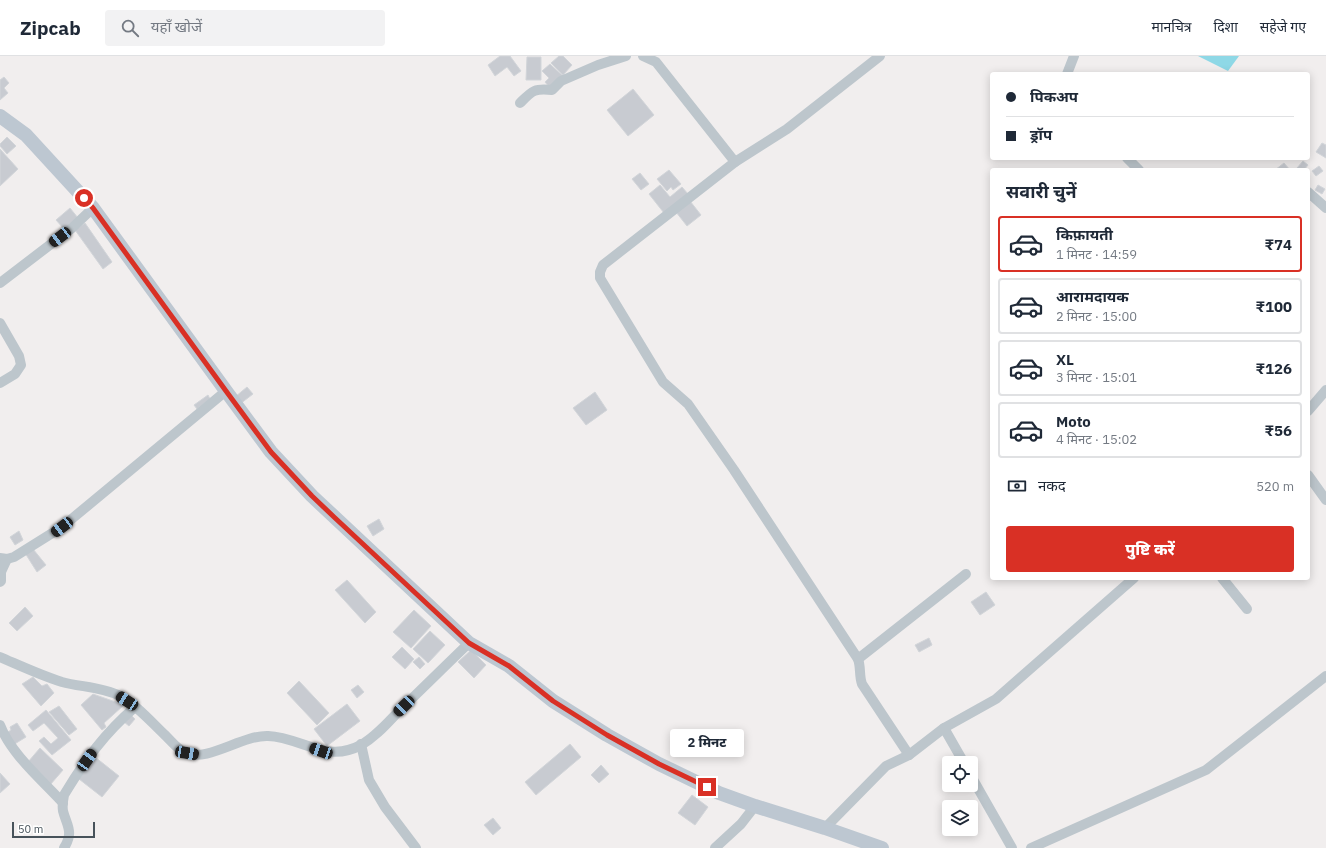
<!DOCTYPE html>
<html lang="hi">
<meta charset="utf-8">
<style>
body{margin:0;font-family:"IBM Plex Sans","Noto Sans Devanagari",sans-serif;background:#f2f2f3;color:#1f2937;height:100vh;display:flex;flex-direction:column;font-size:15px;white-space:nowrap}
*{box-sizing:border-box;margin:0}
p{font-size:13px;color:#747a83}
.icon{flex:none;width:22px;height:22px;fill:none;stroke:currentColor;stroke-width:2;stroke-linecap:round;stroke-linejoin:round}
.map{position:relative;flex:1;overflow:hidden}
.sheet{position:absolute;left:990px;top:112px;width:320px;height:412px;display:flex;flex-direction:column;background:#fff;border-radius:4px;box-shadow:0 2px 10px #0003}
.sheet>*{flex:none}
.guide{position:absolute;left:990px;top:16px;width:320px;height:88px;border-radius:4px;box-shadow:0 2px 10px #0003;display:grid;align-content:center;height:88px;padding:0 16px;background:#fff}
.controls{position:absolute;left:942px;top:700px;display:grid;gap:8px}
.controls a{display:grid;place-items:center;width:36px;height:36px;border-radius:4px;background:#fff;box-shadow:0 2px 10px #0003;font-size:20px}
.scale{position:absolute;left:12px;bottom:10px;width:83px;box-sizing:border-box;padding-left:4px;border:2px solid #47525a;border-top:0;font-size:11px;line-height:14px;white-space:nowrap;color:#47525a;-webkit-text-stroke:3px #fff;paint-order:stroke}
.end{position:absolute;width:18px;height:18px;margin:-9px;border:5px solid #d93025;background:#fff;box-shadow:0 0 0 2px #fff}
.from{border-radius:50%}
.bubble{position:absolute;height:28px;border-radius:4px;background:#fff;box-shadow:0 2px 10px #0003;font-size:13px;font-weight:800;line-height:28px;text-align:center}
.car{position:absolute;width:12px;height:24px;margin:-12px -6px;border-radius:5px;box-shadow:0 0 3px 1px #0007;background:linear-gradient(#222 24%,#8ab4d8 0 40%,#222 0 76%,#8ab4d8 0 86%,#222 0)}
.guide b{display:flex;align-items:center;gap:14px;height:38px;font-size:15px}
.guide b+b{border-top:1px solid #e0e1e3}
.guide i{width:10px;height:10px;background:#1f2937}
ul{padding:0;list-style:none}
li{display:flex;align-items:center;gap:12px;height:56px;margin:0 8px 6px;padding:0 8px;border:2px solid #e0e1e3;border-radius:4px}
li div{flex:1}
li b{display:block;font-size:15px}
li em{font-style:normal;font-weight:800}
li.current{border-color:#d93025}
li>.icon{width:36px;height:36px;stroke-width:1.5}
h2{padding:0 16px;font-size:18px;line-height:48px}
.pay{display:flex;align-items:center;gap:10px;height:44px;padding:0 16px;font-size:15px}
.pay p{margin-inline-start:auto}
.button{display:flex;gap:8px;margin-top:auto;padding:8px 16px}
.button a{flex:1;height:46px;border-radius:4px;background:#d93025;color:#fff;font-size:16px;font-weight:800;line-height:46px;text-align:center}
header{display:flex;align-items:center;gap:24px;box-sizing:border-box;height:56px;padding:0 20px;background:#fff;border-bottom:1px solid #e0e1e3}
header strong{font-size:19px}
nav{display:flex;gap:22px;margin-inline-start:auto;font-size:14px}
.search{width:280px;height:36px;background:#f2f2f3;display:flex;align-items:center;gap:10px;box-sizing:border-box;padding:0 14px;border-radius:4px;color:#747a83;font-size:15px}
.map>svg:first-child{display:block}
.water{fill:#8ed8e6}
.building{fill:#c8cbd1;stroke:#d2d5d9}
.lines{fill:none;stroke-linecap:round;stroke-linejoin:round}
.street{stroke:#bdc6cc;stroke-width:10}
.secondary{stroke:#bdc7d1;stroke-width:14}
.route{stroke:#d93025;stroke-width:5}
</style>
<header>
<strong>Zipcab</strong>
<div class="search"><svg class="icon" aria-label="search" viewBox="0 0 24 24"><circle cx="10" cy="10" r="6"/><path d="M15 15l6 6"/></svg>यहाँ खोजें</div>
<nav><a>मानचित्र</a><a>दिशा</a><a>सहेजे गए</a></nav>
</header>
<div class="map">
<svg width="1326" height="792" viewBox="0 0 1326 792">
<rect width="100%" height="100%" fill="#f1eeee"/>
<polygon class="water" points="1198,0 1239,0 1228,15"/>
<g class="building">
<polygon points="500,0 510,0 521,15 514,20 507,11 495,20 488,9"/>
<polygon points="559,0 563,0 572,9 563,19 551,7"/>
<polygon points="527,1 541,1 541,24 526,24"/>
<polygon points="550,8 563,20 550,32 545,26 549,22 542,15"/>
<polygon points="4,21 9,27 4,32 8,37 0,44 0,24"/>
<polygon points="633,33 654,59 628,80 607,54"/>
<polygon points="7,81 16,90 7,98 0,90 0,88"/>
<polygon points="1322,87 1326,89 1326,102 1316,96"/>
<polygon points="0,93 18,113 0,130"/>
<polygon points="1303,105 1308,109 1304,114 1299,114 1297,112"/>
<polygon points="1284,107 1290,114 1275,114"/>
<polygon points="1319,110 1323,115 1316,120 1312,115"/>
<polygon points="669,114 681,128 673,134 671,131 667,135 657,123"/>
<polygon points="640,117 649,128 641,134 632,123"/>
<polygon points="660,129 670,141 682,131 688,138 664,157 649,138"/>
<polygon points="1318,129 1325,133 1322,138 1315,134"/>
<polygon points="690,145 701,159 687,170 676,156"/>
<polygon points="70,152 78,162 64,173 56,164"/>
<polygon points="85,167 112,206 103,213 75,174"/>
<polygon points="247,331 253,338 240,348 235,341"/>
<polygon points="595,336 607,354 586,369 573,352"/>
<polygon points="208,339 210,343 197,353 194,349"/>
<polygon points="379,463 384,473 373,480 367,470"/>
<polygon points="19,475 23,484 15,489 10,481"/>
<polygon points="33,493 46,509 37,516 25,497"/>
<polygon points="347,524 376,556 365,567 335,534"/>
<polygon points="986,536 995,549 980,559 971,546"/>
<polygon points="25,551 33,560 17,575 9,567"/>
<polygon points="414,554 431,570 411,592 393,576"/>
<polygon points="430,575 445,589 428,607 413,593"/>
<polygon points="929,582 932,589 919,596 915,589"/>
<polygon points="402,591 414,603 405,613 392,601"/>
<polygon points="471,594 486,609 474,622 458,606"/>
<polygon points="419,601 425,608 420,613 413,606"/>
<polygon points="33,621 42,630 47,628 54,637 41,650 22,628"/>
<polygon points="299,625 329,657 317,669 287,637"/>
<polygon points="358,629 364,636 357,642 351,634"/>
<polygon points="93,638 124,649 104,667 106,671 102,674 81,649"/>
<polygon points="347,648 360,665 327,690 314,673"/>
<polygon points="59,650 77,673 69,679 49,656"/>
<polygon points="46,654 71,684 52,699 39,685 44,681 51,688 58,682 44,667 33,675 28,669"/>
<polygon points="131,659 135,663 129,670 124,666"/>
<polygon points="17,667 26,681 13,689 5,678 11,674 10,671"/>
<polygon points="570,688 581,701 536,739 525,726"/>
<polygon points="40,692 63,714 50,729 28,706"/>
<polygon points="95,701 119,720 102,741 79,723"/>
<polygon points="601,709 609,718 599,727 591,719"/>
<polygon points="0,717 10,728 0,737"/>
<polygon points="692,739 708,751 695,769 678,757"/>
<polygon points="493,762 501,772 493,779 484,769"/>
</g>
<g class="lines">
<g class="street">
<polyline points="643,0 656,6 735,106"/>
<path d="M880,0L787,73L735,106L603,209L600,216V222L663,326L688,348L734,414L858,603C861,611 859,620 862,628L909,699"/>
<polyline points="1067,18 1074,0"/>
<path d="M520,47C532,35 534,32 552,34L561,25L598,9L626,0"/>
<polyline points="1127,102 1139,114"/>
<polyline points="1308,136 1326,152"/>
<polyline points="0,227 72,172 93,152"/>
<polyline points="0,267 19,300 21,309 15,318 0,327"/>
<polyline points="1308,355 1326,334"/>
<polyline points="1308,419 1326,444"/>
<polyline points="0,502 7,503 14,501 62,471 226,335"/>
<polyline points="1222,522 1247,553"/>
<polyline points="0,526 1,525 1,516 7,503"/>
<path d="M0,601C21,610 40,619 62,626C80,631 103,631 120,640C138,650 151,666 166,680C172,686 178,694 186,697C208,706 242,679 268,680C301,681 326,708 361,689C377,680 389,665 401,653C424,631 446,609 469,587"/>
<polyline points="858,603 966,518"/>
<path d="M0,669C11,698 42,724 63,747"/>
<polyline points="944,672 964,707"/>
<polyline points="361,688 369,724 385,751 416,792"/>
<polyline points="971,720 1012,792"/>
<polyline points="825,772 886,710 909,699 944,672 996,643 1134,522"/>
<path d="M64,792C74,776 67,770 63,755C62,749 63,744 64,739C85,704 105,677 135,651"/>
<polyline points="715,792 741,768 755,750"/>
<polyline points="1031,792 1206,714 1326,620"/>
</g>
<polyline class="secondary" points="0,60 26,79 93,152 226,335 271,396 312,440 469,587 509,610 553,645 607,679 659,708 719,737 755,750 825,772 882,792"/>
</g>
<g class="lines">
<polyline class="route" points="84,142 93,152 226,335 271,396 312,440 334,461 469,587 509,610 553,645 607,679 659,708 707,731"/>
</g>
</svg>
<div class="controls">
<a><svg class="icon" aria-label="locate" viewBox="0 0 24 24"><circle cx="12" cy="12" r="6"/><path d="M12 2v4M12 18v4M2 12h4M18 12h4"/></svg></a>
<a><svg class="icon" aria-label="layers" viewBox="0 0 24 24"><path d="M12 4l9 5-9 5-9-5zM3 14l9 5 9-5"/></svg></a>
</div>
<div class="scale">50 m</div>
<i class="end from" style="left:84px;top:142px"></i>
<i class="end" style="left:707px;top:731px"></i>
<div class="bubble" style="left:670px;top:673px;width:74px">2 मिनट</div>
<i class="car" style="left:60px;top:181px;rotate:233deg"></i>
<i class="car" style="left:62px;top:471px;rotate:233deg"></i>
<i class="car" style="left:127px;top:645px;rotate:303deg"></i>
<i class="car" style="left:404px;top:650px;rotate:226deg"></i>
<i class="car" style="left:321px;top:695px;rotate:289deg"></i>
<i class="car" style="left:187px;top:697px;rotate:100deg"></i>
<i class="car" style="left:87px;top:704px;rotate:35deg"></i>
<div class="guide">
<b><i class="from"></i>पिकअप</b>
<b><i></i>ड्रॉप</b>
</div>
<section class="sheet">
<h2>सवारी चुनें</h2>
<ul>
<li class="current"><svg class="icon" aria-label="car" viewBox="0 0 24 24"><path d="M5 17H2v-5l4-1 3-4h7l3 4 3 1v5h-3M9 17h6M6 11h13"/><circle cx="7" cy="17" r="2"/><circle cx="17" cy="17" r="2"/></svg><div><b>किफ़ायती</b><p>1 मिनट · 14:59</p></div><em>₹74</em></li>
<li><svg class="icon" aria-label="car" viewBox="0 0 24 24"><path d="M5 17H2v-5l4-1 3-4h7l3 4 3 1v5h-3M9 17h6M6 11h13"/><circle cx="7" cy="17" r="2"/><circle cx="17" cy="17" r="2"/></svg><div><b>आरामदायक</b><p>2 मिनट · 15:00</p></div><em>₹100</em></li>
<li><svg class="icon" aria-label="car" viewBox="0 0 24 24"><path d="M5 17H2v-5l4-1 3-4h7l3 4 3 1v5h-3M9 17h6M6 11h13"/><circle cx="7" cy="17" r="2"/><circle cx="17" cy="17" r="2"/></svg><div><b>XL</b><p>3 मिनट · 15:01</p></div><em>₹126</em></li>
<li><svg class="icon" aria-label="car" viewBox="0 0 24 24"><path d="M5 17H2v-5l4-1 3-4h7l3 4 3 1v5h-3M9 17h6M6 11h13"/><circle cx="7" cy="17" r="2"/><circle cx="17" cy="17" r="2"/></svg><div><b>Moto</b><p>4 मिनट · 15:02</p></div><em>₹56</em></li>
</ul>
<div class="pay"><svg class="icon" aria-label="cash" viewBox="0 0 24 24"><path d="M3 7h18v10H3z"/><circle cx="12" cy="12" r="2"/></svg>नकद<p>520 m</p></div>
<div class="button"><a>पुष्टि करें</a></div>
</section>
</div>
